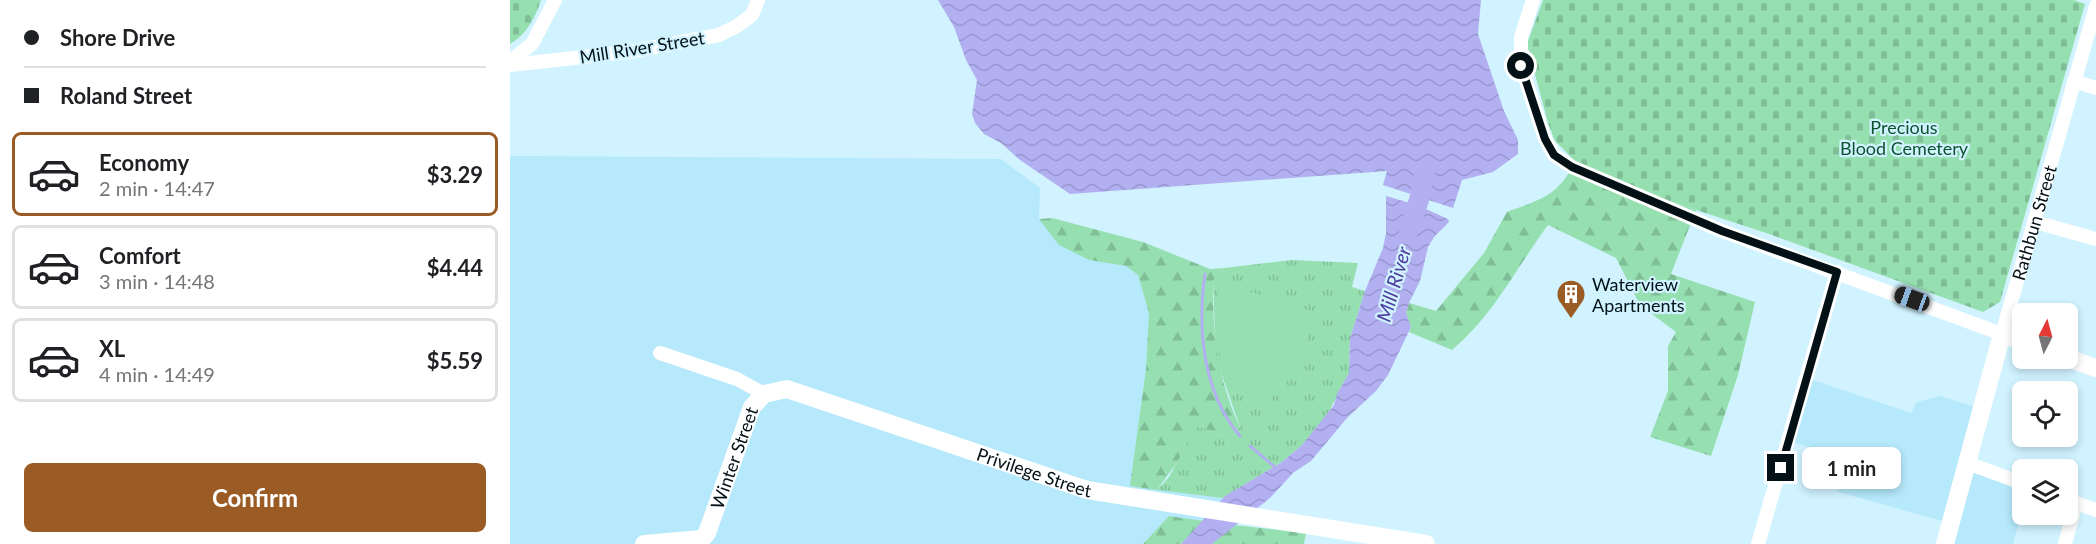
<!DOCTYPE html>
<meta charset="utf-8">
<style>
body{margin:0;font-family:Lato,sans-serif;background:#f2f2f2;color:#202124;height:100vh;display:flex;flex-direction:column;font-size:22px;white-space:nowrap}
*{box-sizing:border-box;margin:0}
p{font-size:20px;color:#757577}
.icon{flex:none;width:33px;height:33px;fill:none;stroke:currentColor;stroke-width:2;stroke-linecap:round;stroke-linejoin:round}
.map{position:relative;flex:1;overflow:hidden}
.panel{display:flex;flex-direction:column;background:#fff;width:510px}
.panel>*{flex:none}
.top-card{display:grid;align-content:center;height:132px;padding:0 24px;background:#fff}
.needle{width:39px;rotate:6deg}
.buttons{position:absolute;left:1502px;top:303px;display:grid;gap:12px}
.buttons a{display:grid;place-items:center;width:66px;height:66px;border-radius:9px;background:#fff;box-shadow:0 3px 9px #0003;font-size:30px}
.end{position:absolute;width:27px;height:27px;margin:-14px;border:8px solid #031116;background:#fff;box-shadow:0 0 0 3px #fff}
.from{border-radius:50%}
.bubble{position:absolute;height:42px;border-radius:9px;background:#fff;box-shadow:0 3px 9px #0003;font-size:20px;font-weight:700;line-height:42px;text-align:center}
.car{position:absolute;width:18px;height:36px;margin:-18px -9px;border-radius:8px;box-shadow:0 0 4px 2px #0007;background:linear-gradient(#222 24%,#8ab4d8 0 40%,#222 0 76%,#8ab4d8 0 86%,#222 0)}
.top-card b{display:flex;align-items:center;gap:21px;height:57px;font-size:22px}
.top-card b+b{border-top:2px solid #e0e0e0}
.top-card i{width:15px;height:15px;background:#202124}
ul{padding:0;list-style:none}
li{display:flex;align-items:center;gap:18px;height:84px;margin:0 12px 9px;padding:0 12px;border:3px solid #e0e0e0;border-radius:9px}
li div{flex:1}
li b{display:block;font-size:22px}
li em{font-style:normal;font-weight:700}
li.current{border-color:#9b5b25}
li>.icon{width:54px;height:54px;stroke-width:1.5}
.cta{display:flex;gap:12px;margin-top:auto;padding:12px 24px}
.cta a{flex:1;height:69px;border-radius:9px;background:#9b5b25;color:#fff;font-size:24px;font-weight:700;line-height:69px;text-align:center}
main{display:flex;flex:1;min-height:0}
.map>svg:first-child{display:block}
.built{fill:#b5e9fb}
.forest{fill:url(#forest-firs)}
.cemetery{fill:url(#cemetery-stones)}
.park{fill:url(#park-tufts)}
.pitch{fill:#96dfb0}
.water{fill:url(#water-waves)}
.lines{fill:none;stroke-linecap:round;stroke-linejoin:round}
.stream{stroke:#b3b0f2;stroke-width:3}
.river{stroke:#b3b0f2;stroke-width:20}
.minor{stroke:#fff;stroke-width:14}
.major{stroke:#fff;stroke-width:18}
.route{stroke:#031116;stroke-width:8}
.labels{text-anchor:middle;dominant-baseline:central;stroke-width:4.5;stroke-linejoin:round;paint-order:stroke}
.street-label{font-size:18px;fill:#031116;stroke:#d0f3ff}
.park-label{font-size:18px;fill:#0d5330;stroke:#d0f3ff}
.poi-label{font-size:18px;fill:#031116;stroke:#d0f3ff;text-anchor:start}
.water-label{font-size:20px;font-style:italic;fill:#4e3d9c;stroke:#d0f3ff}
</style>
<main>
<section class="panel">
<div class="top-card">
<b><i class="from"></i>Shore Drive</b>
<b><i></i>Roland Street</b>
</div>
<ul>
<li class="current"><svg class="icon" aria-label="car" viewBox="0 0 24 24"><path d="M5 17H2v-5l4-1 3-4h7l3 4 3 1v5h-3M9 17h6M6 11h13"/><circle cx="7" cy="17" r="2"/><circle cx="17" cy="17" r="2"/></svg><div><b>Economy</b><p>2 min · 14:47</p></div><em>$3.29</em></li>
<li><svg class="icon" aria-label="car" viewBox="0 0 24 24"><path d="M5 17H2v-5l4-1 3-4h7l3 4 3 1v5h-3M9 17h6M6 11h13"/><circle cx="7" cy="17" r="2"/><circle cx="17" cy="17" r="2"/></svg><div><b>Comfort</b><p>3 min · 14:48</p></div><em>$4.44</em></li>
<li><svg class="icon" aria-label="car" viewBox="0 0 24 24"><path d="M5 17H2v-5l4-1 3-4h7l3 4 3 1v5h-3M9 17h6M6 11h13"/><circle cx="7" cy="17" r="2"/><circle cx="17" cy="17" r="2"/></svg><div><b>XL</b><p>4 min · 14:49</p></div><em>$5.59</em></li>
</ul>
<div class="cta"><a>Confirm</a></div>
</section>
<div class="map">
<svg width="1586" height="544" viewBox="0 0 1586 544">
<defs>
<pattern id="forest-firs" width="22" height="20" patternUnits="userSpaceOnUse" patternTransform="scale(1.5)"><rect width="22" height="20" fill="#96dfb0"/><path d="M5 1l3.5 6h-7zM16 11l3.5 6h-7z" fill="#80be97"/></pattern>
<pattern id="cemetery-stones" width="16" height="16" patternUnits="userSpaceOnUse" patternTransform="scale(1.5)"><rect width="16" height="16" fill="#96dfb0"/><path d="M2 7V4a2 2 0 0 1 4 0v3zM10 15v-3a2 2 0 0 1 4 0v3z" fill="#80be97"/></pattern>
<pattern id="park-tufts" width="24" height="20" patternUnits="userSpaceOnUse" patternTransform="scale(1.5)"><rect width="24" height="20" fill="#96dfb0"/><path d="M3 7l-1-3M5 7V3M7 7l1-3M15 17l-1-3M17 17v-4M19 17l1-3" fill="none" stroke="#80be97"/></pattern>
<pattern id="water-waves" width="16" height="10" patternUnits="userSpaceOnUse" patternTransform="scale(1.5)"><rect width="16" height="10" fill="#b3b0f2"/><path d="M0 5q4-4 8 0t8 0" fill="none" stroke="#9896cf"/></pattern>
</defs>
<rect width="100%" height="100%" fill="#d0f3ff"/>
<g class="built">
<polygon points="0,156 491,159 530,188 529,219 579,260 616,266 628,275 639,313 636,369 621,486 713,498 694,521 659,516 633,544 0,544"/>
<polygon points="1297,378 1401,413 1407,402 1430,396 1474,410 1458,460 1512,481 1512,511 1503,544 1435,544 1440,523 1328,492 1338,458 1278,441"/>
</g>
<g class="forest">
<path d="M1065,161L1137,194L1186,210L1161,274L1245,302L1228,375L1201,456L1140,437L1158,391V346L1166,332L1130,305L1106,258L1038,225C1006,268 984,315 942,350L899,332L901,327L896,313L899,303L926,311L974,253L997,212C1030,200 1050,195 1065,161Z"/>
<path d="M542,218L633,242L700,269L714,268L703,281C703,341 707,375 731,430L718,438L700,430L671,457L647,490L620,486L636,369L639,313L628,275L616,266L579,260L549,245L529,219Z"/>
<polygon points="659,516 694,521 671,544 633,544"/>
<polygon points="724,525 796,533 794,544 702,544"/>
</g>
<g class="cemetery">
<path d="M0,0H31C25,18 17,34 0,44Z"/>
<polygon points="1033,0 1564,0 1575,4 1490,302 1473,312 1259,234 1138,194 1065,161 1045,141 1038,123 1017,44"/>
</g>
<polygon class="park" points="782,260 848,263 842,287 855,291 840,338 839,373 815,419 792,445 772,462 713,498 647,490 659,477 686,427 700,430 718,438 731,430 706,358 703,281 714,268"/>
<path class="pitch" d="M710,284L763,298L800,311L805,322L789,356L759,403C704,372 699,345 710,284Z"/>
<g class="water">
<polygon points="428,0 971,0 968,34 994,111 1008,140 1008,154 983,172 952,180 943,208 873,185 877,171 560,194 510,160 491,143 474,134 465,123 462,114 467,80 456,60 444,27"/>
<polygon points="876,196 907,205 938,219 939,222 924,237 918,247 910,281 899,303 896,313 901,327 878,375 866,391 837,418 801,461 783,473 760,498 702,544 671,544 715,496 772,462 792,445 824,405 827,394 839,373 840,338 855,291 873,248 876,233"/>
</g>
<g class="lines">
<g class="stream">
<path d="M695,274C687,329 693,393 730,436"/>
<polyline points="740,446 766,468"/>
</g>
<polyline class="river" points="899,229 910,197 915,171"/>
<g class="minor">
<path id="s1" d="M1023,0L1011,37V66L1035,139L1044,155L1062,167L1212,231L1492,334L1586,6"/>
<polyline points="0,61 22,44 45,0"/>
<polyline points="0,65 119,52 209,35 227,26 242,15 248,0"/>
<polyline points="1564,81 1586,88"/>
<polyline points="1525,222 1586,239"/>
<polyline points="150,353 227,379 254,394"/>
<polyline points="1457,463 1512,483"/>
<polyline points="1557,500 1586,510"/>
<polyline points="1248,544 1327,272"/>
<polyline points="1555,544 1566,503"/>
</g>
<g class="major">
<polyline points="1557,358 1586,368"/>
<path id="s2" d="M134,544L192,539L197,533L242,407L254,394L277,389L577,490L916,544"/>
<polyline points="1435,544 1492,334 1512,341"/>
</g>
</g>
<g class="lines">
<polyline class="route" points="1011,66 1035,139 1044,155 1062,167 1212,231 1327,272 1271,468"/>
</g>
<defs>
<g id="building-pin" transform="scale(1.5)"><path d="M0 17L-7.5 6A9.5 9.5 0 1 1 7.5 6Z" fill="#9b5b25" stroke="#d0f3ff"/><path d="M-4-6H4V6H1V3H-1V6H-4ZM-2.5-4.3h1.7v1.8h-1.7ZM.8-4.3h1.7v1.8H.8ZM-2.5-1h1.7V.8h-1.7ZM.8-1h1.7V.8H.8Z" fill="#fff"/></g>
</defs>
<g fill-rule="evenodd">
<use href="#building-pin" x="1061" y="294"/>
</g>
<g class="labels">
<g class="street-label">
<text transform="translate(132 47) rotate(-9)">Mill River Street</text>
<text stroke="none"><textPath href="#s1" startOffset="762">Rathbun Street</textPath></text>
<text stroke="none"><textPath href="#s2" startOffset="146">Winter Street</textPath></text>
<text stroke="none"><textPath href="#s2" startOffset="502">Privilege Street</textPath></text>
</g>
<g class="park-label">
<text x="1394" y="127">Precious<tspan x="1394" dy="21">Blood Cemetery</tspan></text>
</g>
<g class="poi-label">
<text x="1082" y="284">Waterview<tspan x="1082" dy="21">Apartments</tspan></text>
</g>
<g class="water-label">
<text transform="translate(883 284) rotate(-74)">Mill River</text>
</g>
</g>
</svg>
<div class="buttons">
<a><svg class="needle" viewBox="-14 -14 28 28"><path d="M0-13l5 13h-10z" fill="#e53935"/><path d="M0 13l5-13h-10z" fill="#757577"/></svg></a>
<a><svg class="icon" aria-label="locate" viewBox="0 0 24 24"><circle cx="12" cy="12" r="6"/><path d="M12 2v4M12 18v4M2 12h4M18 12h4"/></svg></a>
<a><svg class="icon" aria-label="layers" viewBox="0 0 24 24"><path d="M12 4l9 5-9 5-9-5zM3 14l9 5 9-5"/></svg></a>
</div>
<i class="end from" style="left:1011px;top:66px"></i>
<i class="end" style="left:1271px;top:468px"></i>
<div class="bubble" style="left:1292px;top:447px;width:99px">1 min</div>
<i class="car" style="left:1402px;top:299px;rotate:290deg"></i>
</div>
</main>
